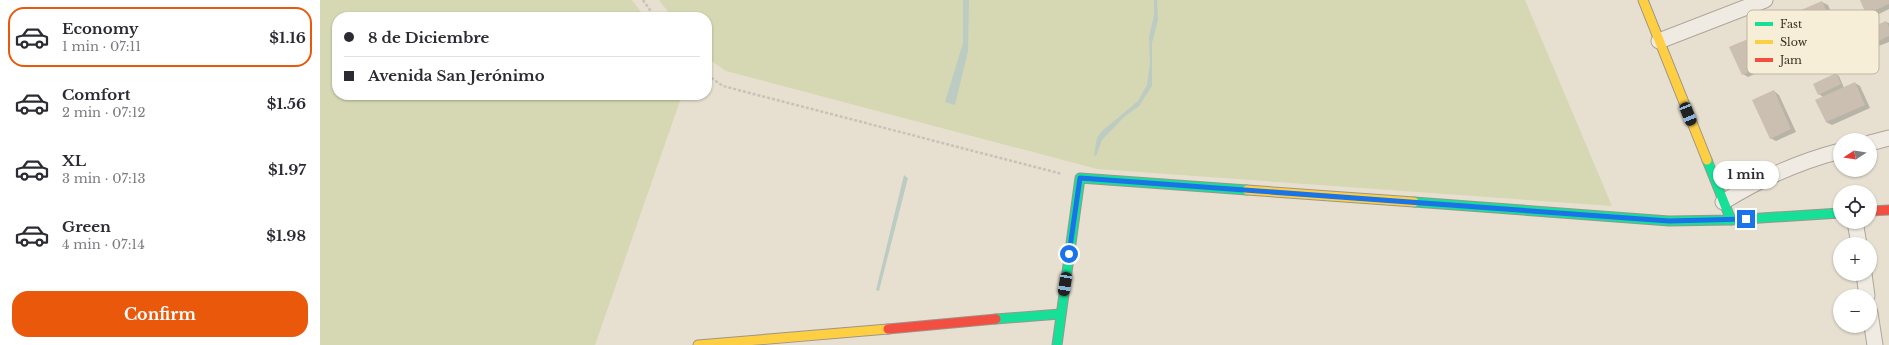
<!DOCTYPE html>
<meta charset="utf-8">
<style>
body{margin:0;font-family:"Libre Baskerville",serif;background:#f2f2f3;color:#2b2b33;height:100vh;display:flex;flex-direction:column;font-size:15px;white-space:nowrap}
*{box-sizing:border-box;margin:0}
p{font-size:13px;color:#7c7c81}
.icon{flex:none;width:22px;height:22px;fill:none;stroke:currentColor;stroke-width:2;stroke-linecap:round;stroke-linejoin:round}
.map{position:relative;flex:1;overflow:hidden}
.sheet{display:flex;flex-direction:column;background:#fff;width:320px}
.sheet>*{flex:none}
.top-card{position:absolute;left:12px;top:12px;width:380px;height:88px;border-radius:16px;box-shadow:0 1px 3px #0004;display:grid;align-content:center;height:88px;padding:0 12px;background:#fff}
.needle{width:26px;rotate:258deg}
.buttons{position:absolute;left:1513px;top:133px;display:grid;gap:8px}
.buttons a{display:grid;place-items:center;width:44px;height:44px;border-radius:50%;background:#fff;box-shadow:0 1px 3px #0004;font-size:20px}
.end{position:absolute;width:18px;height:18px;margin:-9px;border:5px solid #1a73e8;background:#fff;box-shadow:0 0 0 2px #fff}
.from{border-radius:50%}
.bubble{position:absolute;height:28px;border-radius:14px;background:#fff;box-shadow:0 1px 3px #0004;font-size:13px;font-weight:700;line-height:28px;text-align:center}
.car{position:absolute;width:12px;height:24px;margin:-12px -6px;border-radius:5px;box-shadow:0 0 3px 1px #0007;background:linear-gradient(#222 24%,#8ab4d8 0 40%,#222 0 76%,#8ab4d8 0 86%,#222 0)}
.top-card b{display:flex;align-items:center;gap:14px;height:38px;font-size:15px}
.top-card b+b{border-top:1px solid #e1e1e2}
.top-card i{width:10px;height:10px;background:#2b2b33}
ul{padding:7px 0 0;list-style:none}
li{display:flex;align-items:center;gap:12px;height:60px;margin:0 8px 6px;padding:0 4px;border:2px solid transparent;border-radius:16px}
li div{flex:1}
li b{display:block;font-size:15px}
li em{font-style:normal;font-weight:700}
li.selected{border-color:#ea580c}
li>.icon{width:36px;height:36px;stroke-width:1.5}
.action{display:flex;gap:8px;margin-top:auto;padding:8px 12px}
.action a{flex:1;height:46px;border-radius:16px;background:#ea580c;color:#fff;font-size:16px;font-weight:700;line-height:46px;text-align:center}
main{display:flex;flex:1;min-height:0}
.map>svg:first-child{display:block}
.green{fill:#d6d7b3}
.water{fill:#bcccc2}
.shadow{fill:#0003}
.building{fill:#cbbfb2}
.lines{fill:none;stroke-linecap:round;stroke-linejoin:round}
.street-casing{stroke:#ada599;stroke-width:17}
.fast-casing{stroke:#9c958a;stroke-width:11}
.slow-casing{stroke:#9c958a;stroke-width:11}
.jam-casing{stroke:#9c958a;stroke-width:11}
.path{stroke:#c8c2b9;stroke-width:2.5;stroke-dasharray:3 2;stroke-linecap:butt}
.street{stroke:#efebe3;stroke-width:15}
.fast{stroke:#16e098;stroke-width:9}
.slow{stroke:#ffcf43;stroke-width:9}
.jam{stroke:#f24e42;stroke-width:9}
.route{stroke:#1a73e8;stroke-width:5}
.key{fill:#f7eed8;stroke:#bfb4a1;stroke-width:1}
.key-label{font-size:11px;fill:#3d2e20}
</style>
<main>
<section class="sheet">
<ul>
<li class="selected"><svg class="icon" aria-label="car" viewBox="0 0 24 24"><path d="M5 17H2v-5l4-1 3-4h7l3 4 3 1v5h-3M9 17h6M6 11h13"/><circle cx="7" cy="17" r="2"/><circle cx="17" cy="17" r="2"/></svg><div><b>Economy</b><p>1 min · 07:11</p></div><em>$1.16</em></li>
<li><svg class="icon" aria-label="car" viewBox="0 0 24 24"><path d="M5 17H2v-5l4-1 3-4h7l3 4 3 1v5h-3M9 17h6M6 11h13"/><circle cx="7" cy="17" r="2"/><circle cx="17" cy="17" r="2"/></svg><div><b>Comfort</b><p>2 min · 07:12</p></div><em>$1.56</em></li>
<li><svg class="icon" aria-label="car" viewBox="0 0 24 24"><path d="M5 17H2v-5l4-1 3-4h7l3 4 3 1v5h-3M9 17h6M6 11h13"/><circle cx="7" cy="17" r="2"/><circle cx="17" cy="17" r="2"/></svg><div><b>XL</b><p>3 min · 07:13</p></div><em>$1.97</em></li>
<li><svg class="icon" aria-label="car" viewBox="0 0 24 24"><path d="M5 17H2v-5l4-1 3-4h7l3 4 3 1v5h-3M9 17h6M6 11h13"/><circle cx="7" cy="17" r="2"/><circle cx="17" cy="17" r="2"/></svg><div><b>Green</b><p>4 min · 07:14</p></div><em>$1.98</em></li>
</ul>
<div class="action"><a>Confirm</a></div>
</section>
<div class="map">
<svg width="1569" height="345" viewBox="0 0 1569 345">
<rect width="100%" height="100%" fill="#e7e0d1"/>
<g class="green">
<polygon points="0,0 312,0 325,17 17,17 17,95 362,95 275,345 0,345"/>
<polygon points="339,0 1205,0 1292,206 777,169 406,71 387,58 387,17 352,17"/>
</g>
<g class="water">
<polygon points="643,0 649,0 648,51 635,105 625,102 643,43"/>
<polygon points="834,0 837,0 838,20 832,43 832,86 819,106 804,117 782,140 776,156 774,155 777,138 781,132 818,101 827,85 830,63 829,37 834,15"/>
<polygon points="584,175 588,178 559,291 556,290"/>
</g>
<g class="shadow">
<polygon points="1541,0 1569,0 1569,9 1553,17 1547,13"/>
<polygon points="1502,2 1508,5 1518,28 1491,41 1486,37"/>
<polygon points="1566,22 1569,23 1569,42 1556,47 1550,44"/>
<polygon points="1463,30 1465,31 1470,41 1448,50 1444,48 1453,66 1428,77 1423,74 1435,37 1440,40"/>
<polygon points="1516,74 1519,76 1524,88 1535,83 1540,86 1550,108 1512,125 1506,122 1503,97 1499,94"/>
<polygon points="1454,91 1459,95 1476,132 1456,141 1450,138"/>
</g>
<g class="building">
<polygon points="1540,0 1569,0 1569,4 1546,14"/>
<polygon points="1502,1 1513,25 1485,38 1474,13"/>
<polygon points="1566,21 1569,27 1569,36 1550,45 1543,31"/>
<polygon points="1435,36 1448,63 1422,75 1409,47"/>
<polygon points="1516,73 1521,84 1498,95 1493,84"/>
<polygon points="1535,82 1545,105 1506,122 1495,100"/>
<polygon points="1454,90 1471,129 1450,139 1432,100"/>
</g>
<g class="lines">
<g class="street-casing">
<g id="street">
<polyline points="1339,41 1445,0"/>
<polyline points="1550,143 1569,138"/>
<path d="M1403,202C1440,179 1478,162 1520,151"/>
<polyline points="1535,222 1539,244"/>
<polyline points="1544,274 1547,296"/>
<polyline points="1550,313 1555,345"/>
</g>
</g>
<g class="fast-casing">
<g id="fast">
<polyline points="1387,160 1411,220"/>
<polyline points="1094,202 1349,221 1411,220 1520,213"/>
<polyline points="676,319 740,314"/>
<polyline points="737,345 760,178 927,190"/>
</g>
</g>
<g class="slow-casing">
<g id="slow">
<polyline points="1323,0 1387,160"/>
<polyline points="927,190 1094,202"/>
<polyline points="378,345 568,329"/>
</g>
</g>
<g class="jam-casing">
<g id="jam">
<polyline points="1550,211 1569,210"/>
<polyline points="568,329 676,319"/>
</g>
</g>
<g class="path">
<polyline points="323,0 335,17"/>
<polyline points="387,75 403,86 742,174"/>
</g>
<use href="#street" class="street"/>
<use href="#fast" class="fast"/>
<use href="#slow" class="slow"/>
<use href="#jam" class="jam"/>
</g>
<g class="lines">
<polyline class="route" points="749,254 760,178 1349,221 1426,219"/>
</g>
<rect x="1427" y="10" width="132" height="64" rx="6" class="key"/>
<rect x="1435" y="22" width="18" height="4" fill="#16e098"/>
<rect x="1435" y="40" width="18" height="4" fill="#ffcf43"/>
<rect x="1435" y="58" width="18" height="4" fill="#f24e42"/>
<g class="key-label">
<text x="1460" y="28">Fast</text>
<text x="1460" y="46">Slow</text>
<text x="1460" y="64">Jam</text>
</g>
</svg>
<div class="buttons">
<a><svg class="needle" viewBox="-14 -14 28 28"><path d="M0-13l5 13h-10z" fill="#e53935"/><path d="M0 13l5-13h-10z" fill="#7c7c81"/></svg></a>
<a><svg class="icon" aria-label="locate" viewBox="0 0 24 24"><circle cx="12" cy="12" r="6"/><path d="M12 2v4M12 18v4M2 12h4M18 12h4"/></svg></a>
<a>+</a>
<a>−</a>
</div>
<i class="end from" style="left:749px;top:254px"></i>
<i class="end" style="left:1426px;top:219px"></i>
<div class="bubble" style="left:1393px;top:161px;width:66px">1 min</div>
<i class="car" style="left:1368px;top:114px;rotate:158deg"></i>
<i class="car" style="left:745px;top:284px;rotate:189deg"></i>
<div class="top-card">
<b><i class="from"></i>8 de Diciembre</b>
<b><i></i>Avenida San Jerónimo</b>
</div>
</div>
</main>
